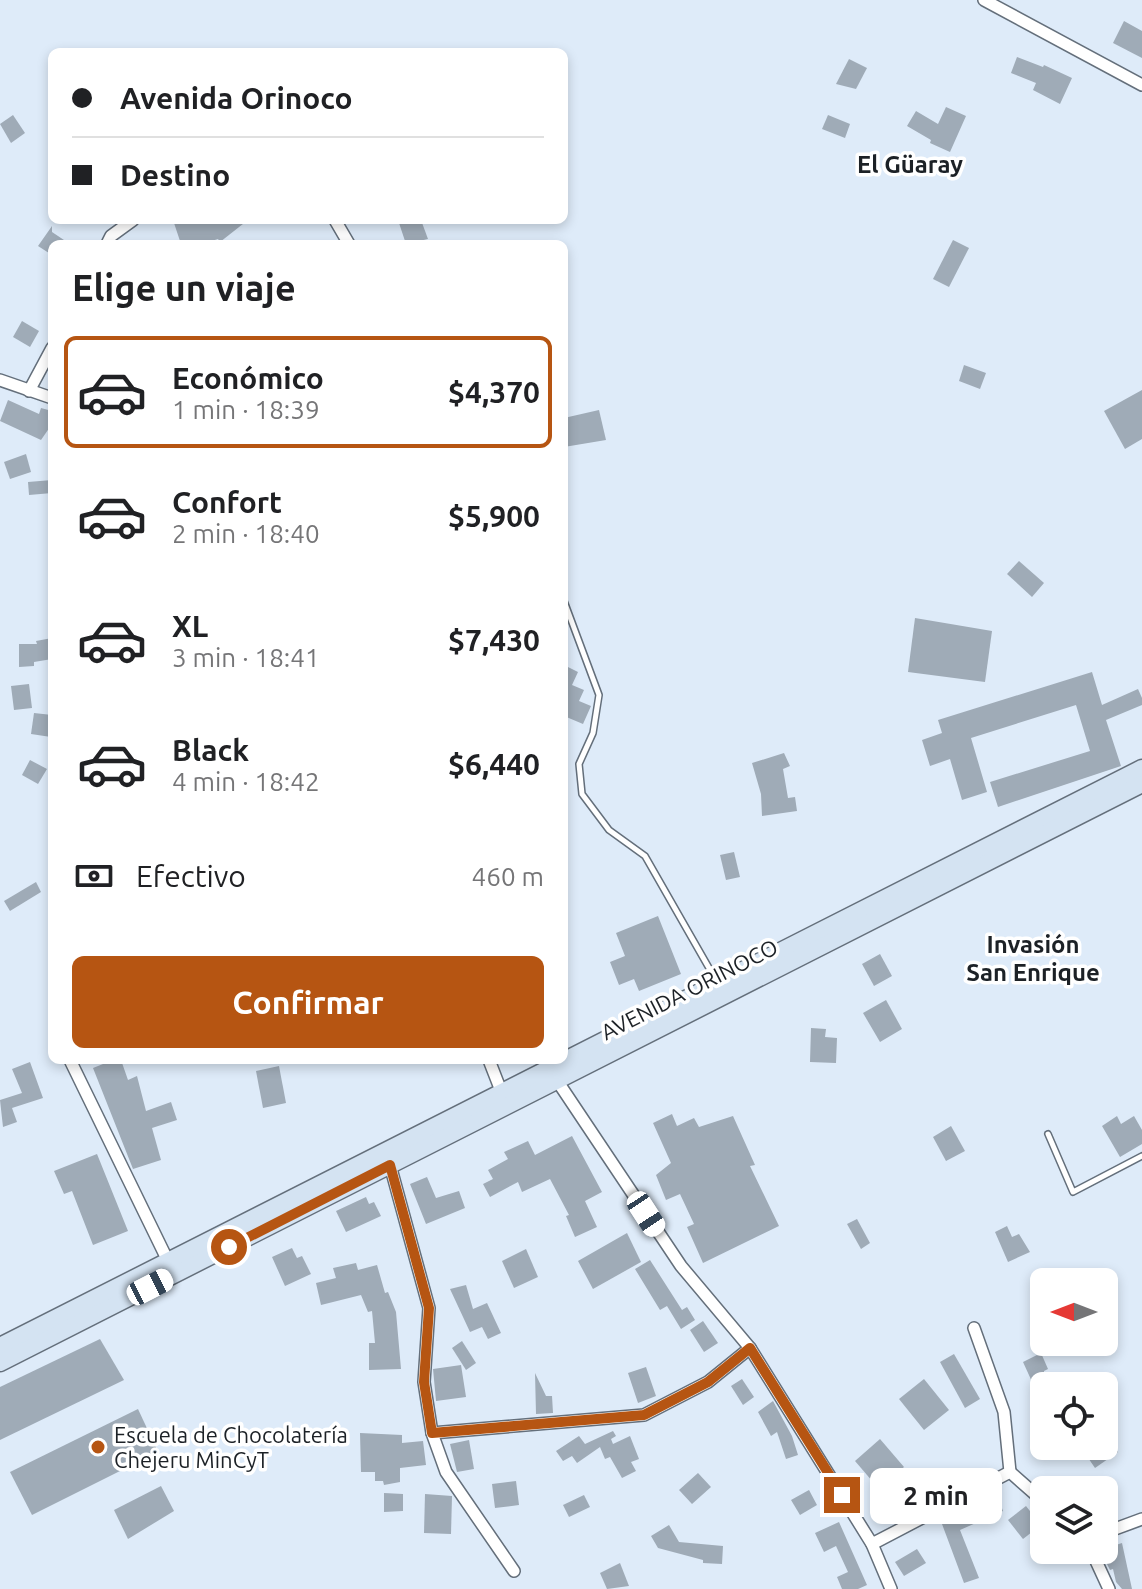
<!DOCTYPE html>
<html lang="es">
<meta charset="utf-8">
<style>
body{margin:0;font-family:Ubuntu,sans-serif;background:#f6f6f6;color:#202124;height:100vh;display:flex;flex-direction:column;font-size:30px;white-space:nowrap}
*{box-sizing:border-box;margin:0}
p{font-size:26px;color:#757577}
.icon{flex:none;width:44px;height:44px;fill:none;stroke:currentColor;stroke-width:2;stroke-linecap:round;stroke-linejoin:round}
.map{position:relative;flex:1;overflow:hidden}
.drawer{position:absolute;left:48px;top:240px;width:520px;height:824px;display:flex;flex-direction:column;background:#fff;border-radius:12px;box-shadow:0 4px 12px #0003}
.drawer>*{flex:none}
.hud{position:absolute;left:48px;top:48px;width:520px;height:176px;border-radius:12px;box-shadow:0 4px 12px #0003;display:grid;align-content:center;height:176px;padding:0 24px;background:#fff}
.needle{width:52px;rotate:270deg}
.buttons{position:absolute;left:1030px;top:1268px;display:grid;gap:16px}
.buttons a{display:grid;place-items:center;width:88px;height:88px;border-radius:12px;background:#fff;box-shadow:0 4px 12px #0003;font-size:40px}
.end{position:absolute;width:36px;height:36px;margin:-18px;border:10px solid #b65512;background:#fff;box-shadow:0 0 0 4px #fff}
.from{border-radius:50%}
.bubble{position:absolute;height:56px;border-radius:12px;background:#fff;box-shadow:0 4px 12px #0003;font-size:26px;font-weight:600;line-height:56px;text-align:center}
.car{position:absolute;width:24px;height:48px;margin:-24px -12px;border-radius:10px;box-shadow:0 0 6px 2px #0007;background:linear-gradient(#fff 24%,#345 0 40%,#fff 0 76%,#345 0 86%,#fff 0)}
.hud b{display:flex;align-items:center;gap:28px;height:76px;font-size:30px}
.hud b+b{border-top:2px solid #e0e0e0}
.hud i{width:20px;height:20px;background:#202124}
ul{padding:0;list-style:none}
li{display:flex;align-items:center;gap:24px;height:112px;margin:0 16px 12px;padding:0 8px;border:4px solid transparent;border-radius:12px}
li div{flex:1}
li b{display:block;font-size:30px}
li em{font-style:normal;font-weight:600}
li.current{border-color:#b65512}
li>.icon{width:72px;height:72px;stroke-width:1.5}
h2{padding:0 24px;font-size:36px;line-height:96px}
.pay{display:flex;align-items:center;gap:20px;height:88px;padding:0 24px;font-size:30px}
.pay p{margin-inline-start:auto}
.primary-button{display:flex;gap:16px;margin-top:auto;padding:16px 24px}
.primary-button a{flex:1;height:92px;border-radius:12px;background:#b65512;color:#fff;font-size:32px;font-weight:600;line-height:92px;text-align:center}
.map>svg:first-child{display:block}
.building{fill:#9fabb7}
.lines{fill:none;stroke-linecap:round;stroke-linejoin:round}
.lane-casing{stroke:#646f7b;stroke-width:8}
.street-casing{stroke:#646f7b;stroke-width:14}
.secondary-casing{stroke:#646f7b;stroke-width:19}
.lane{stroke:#fff;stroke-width:5}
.street{stroke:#fff;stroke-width:11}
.secondary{stroke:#d4e3f2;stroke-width:16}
.route{stroke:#b65512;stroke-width:10}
.poi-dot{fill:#b65512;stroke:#fff;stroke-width:3}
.labels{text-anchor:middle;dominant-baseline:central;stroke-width:7;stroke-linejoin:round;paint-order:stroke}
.street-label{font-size:22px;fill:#1c2126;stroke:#fff}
.poi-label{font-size:22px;fill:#1c2126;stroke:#fff;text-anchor:start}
.neighbourhood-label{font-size:24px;font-weight:bold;fill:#1c2126;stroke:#fff}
</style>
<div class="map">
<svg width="1142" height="1589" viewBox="0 0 1142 1589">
<rect width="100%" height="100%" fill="#deebf9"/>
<g class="building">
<polygon points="1124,21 1142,31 1142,58 1113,43"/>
<polygon points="1017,57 1043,67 1044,65 1072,78 1060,104 1033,90 1036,83 1011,73"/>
<polygon points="849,59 867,68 856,89 836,84"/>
<polygon points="946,107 966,116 950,152 930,143 931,140 907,126 916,111 938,124"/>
<polygon points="13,115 25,133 11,143 0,124"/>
<polygon points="828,115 850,124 845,138 822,129"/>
<polygon points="173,220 248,220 220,242 218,239 202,244 181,244"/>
<polygon points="398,220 421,220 428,239 406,244"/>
<polygon points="52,226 52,232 70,244 52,244 52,255 38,246"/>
<polygon points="953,240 969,248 949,287 933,279"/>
<polygon points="22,321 39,331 30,347 13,337"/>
<polygon points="964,365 986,373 980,389 959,381"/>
<polygon points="1142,390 1142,439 1125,449 1104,411"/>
<polygon points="8,400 39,414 41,408 52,411 52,424 41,440 0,421"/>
<polygon points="599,410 606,440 564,447 564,418"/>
<polygon points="26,454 31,472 10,479 4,462"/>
<polygon points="52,480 52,493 29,495 28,482"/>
<polygon points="1019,561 1044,583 1032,597 1007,574"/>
<polygon points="915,618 992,631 985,682 908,672"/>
<polygon points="52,638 52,659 34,662 34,666 19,667 19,644 37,644 36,641"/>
<polygon points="564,665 578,672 572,685 584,690 579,701 591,706 583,724 564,716"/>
<polygon points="1092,672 1102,705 1138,689 1142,698 1142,705 1106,720 1121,766 998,807 990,782 1090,751 1076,705 971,738 987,792 962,800 950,759 930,766 922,740 942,733 938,720"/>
<polygon points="29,684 32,708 14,710 11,686"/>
<polygon points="34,713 52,715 51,737 31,734"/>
<polygon points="784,753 790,766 783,769 788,798 795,797 797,811 762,816 761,794 752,763"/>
<polygon points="30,760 47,769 38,784 22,775"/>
<polygon points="734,852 740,877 726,880 720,855"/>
<polygon points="36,882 41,892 10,911 4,901"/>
<polygon points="658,916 681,974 639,991 634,979 619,985 610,962 625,956 616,933"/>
<polygon points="880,954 892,976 874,986 862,964"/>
<polygon points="886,1000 902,1029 880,1042 863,1013"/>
<polygon points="811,1028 826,1029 825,1037 837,1038 836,1063 810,1062"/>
<polygon points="113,1060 121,1060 128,1080 137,1076 146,1111 171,1102 177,1120 152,1128 161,1160 133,1169 93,1068"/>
<polygon points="30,1062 43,1098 12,1108 17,1122 3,1127 0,1100 22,1093 12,1069"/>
<polygon points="279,1066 286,1103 263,1108 256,1071"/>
<polygon points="672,1114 677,1126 694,1118 699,1127 733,1116 755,1165 750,1166 779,1226 703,1263 687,1227 694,1224 680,1194 666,1200 656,1175 671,1163 653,1123"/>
<polygon points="1117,1116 1121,1124 1134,1116 1142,1130 1142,1144 1120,1157 1102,1126"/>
<polygon points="951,1126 965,1151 946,1161 933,1137"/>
<polygon points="572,1136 602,1192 585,1201 597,1227 575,1237 566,1216 569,1215 550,1179 522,1192 518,1182 490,1197 483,1184 493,1179 488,1170 508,1159 504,1152 528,1141 535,1155"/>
<polygon points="97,1154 128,1231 93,1245 72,1191 64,1194 54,1171"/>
<polygon points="427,1177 436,1198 459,1191 465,1208 426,1224 410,1184"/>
<polygon points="366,1197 369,1204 374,1202 381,1216 346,1232 336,1211"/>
<polygon points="857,1219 870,1243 861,1249 847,1224"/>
<polygon points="1007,1226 1012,1237 1019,1234 1030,1252 1008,1262 995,1232"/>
<polygon points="627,1233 641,1262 593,1289 578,1261"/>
<polygon points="292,1248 297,1258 302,1256 311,1274 285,1286 272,1257"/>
<polygon points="526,1249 538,1277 514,1288 502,1261"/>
<polygon points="650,1260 682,1310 687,1307 695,1320 681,1329 667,1306 660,1310 635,1269"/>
<polygon points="356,1263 358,1270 377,1265 385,1293 388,1292 396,1312 401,1369 369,1370 369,1343 375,1343 372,1311 368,1312 361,1295 321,1305 316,1283 336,1278 333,1268"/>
<polygon points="466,1285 473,1309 487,1303 501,1333 488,1339 482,1327 470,1332 450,1289"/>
<polygon points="703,1321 718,1343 704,1352 690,1330"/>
<polygon points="100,1339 124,1380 0,1440 0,1387"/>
<polygon points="462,1341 476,1363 466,1370 452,1348"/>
<polygon points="1041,1353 1048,1369 1044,1371 1044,1408 1023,1362"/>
<polygon points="954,1354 980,1399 965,1408 940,1362"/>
<polygon points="461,1365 466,1397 436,1401 433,1369"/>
<polygon points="646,1367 656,1396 638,1403 628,1373"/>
<polygon points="535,1373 546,1396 552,1396 553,1413 536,1414"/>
<polygon points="742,1379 754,1397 743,1405 731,1386"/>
<polygon points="924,1379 949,1410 924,1430 899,1399"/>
<polygon points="773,1401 792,1436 798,1455 786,1459 777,1432 771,1436 758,1412"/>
<polygon points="138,1409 158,1452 32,1515 10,1472"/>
<polygon points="613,1431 616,1436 611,1439 613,1444 630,1436 639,1459 631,1462 636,1471 622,1478 610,1457 605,1459 600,1447 577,1463 572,1456 563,1461 556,1451 579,1436 585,1444"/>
<polygon points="1104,1431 1118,1452 1095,1468 1080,1446 1104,1446"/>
<polygon points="360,1433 402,1435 402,1443 423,1441 426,1465 400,1468 400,1482 384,1485 383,1481 375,1481 375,1472 361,1472"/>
<polygon points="880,1439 904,1467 879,1489 855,1461"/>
<polygon points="469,1440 474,1469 457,1472 450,1444"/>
<polygon points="698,1473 711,1487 692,1504 679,1490"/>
<polygon points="516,1481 519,1505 495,1508 492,1484"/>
<polygon points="161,1486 174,1511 128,1539 114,1510"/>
<polygon points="809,1490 817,1505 800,1515 791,1500"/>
<polygon points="384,1493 403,1494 403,1511 384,1512"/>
<polygon points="425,1494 452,1496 451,1534 424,1533"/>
<polygon points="584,1495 590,1507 569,1517 563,1505"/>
<polygon points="987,1501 990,1507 1000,1503 1003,1511 960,1530 979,1578 964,1583 942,1524 972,1513 970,1508"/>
<polygon points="1026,1506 1041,1525 1023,1539 1008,1520"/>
<polygon points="839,1522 867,1585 858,1589 842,1589 837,1577 848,1572 836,1546 824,1552 815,1533"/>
<polygon points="669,1525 679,1542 723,1546 722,1564 703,1563 703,1560 658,1548 651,1536"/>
<polygon points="1122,1543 1132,1589 1122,1589 1116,1582 1113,1569 1110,1570 1100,1550"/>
<polygon points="917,1549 926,1563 904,1576 895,1562"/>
<polygon points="620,1563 629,1586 607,1589 600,1573"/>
</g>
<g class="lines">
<g class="lane-casing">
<g id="lane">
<polyline points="564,601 599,695 593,733 579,764 582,794 609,830 645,856 717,982"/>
<polyline points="1048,1134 1073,1192 1142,1156"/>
</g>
</g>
<g class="street-casing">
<g id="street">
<polyline points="984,0 1142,85"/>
<polyline points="335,220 349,244"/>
<polyline points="107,244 111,236 133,220"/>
<polyline points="0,380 52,398"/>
<polyline points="29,391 52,348"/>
<polyline points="70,1060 168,1261"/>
<polyline points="489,1060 503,1096"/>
<polyline points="558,1082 681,1266 750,1348 872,1544 891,1589"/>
<polyline points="390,1165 429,1308 424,1382 432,1433 446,1472 514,1571"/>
<polyline points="974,1328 1004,1412 1010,1472"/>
<polyline points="432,1433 644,1415 708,1382 750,1348"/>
<polyline points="1104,1533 1142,1519"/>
<polyline points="872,1544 1010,1472 1044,1502"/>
<polyline points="1091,1550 1109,1589"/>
</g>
</g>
<g class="secondary-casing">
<g id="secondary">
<polyline points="0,1346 1142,768"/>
<polyline points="0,1363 1142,784"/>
</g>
</g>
<use href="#lane" class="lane"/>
<use href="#street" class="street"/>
<use href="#secondary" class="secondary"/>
</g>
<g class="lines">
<polyline class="route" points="229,1247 390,1165 429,1308 424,1382 432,1433 644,1415 708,1382 750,1348 842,1495"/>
</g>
<circle class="poi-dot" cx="98" cy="1447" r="8"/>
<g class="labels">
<g class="street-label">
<text transform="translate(689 989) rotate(-27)">AVENIDA ORINOCO</text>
</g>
<g class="poi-label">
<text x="114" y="1434">Escuela de Chocolatería<tspan x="114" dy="25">Chejeru MinCyT</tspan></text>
</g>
<g class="neighbourhood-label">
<text x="910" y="164">El Güaray</text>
<text x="1033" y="944">Invasión<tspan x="1033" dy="28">San Enrique</tspan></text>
</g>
</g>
</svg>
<div class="buttons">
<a><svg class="needle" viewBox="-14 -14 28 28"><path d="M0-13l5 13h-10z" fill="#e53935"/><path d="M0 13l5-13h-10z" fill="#757577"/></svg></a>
<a><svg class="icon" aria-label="locate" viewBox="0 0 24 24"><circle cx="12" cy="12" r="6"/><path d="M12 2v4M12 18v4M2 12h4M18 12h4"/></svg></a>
<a><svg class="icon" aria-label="layers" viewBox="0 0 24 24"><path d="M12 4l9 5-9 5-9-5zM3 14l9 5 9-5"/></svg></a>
</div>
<i class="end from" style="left:229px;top:1247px"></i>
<i class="end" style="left:842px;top:1495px"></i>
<div class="bubble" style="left:870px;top:1468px;width:132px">2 min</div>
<i class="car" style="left:646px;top:1214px;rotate:147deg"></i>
<i class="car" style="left:150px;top:1287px;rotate:63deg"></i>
<div class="hud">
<b><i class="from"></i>Avenida Orinoco</b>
<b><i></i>Destino</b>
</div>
<section class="drawer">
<h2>Elige un viaje</h2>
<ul>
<li class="current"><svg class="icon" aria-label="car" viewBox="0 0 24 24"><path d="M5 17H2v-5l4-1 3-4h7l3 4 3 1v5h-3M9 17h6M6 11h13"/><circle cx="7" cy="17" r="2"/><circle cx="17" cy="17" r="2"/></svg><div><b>Económico</b><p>1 min · 18:39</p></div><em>$4,370</em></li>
<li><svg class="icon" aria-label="car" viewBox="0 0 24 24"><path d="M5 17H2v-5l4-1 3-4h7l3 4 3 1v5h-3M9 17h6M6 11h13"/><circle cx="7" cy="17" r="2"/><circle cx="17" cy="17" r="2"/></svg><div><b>Confort</b><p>2 min · 18:40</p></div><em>$5,900</em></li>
<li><svg class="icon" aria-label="car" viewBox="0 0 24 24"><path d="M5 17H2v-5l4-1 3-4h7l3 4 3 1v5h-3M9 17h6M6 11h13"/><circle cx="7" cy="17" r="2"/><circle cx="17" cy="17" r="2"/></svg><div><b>XL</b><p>3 min · 18:41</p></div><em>$7,430</em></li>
<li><svg class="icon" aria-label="car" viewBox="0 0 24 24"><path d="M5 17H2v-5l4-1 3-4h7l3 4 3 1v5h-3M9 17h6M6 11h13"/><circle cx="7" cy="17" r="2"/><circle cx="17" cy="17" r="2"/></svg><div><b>Black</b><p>4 min · 18:42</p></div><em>$6,440</em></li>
</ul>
<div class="pay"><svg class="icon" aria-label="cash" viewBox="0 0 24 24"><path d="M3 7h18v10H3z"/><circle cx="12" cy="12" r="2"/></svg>Efectivo<p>460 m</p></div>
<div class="primary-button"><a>Confirmar</a></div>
</section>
</div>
